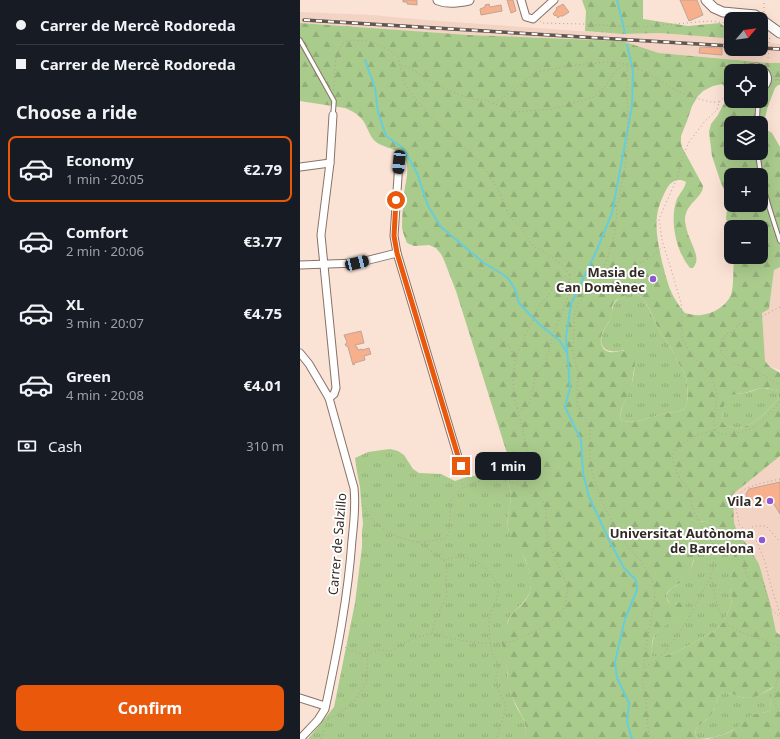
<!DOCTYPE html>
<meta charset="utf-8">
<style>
body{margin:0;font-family:"Noto Sans",sans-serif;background:#242831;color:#f1f3f6;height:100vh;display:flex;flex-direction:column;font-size:15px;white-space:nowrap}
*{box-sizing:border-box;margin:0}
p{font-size:13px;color:#9ea1a6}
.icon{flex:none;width:22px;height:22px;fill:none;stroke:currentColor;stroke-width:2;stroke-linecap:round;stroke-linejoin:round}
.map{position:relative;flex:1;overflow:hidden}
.sheet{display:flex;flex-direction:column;background:#171b24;width:300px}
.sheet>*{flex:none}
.guide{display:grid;align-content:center;height:88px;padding:0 16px;background:#171b24}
.needle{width:26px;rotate:61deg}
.tools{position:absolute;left:424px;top:12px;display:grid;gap:8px}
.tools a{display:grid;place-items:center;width:44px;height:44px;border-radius:8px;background:#171b24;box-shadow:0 4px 16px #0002;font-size:20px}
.end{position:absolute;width:18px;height:18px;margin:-9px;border:5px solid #ea580c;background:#fff;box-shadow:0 0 0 2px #fff}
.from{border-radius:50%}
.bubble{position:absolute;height:28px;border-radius:8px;background:#171b24;box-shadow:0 4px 16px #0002;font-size:13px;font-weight:700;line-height:28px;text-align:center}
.car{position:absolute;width:12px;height:24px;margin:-12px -6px;border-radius:5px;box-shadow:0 0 3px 1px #0007;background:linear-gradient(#222 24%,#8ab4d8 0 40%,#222 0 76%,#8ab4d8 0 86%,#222 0)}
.guide b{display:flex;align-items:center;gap:14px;height:38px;font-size:15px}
.guide b+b{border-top:1px solid #363941}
.guide i{width:10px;height:10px;background:#f1f3f6}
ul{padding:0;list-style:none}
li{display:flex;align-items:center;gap:12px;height:66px;margin:0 8px 6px;padding:0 8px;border:2px solid transparent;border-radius:8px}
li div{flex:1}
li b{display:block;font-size:15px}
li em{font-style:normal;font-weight:700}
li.current{border-color:#ea580c}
li>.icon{width:36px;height:36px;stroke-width:1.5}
h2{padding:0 16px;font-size:18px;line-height:48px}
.pay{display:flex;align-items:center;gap:10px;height:44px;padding:0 16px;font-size:15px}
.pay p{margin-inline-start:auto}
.action{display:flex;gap:8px;margin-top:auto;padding:8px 16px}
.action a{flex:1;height:46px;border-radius:8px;background:#ea580c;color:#fff;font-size:16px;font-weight:700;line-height:46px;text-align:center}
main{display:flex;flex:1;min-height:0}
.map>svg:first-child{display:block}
.built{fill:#f3d3c3}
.grass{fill:url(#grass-tufts)}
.forest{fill:url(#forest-firs);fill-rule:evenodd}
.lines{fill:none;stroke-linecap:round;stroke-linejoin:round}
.stream{stroke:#67ced9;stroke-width:2}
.building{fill:#f7b08b;stroke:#bda69a}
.service-casing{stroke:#887267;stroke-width:5.5}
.minor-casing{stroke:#887267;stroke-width:9}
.tertiary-casing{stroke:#887267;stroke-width:11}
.path{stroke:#b4a197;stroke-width:1;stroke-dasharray:1 3;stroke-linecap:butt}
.service{stroke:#fff;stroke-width:3.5}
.minor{stroke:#fff;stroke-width:7}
.tertiary{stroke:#fff;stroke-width:9}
.rail-casing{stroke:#62554e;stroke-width:3.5}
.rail{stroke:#fff;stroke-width:2;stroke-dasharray:6;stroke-linecap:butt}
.route{stroke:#ea580c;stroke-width:5}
.poi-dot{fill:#9057ce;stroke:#fff;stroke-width:1.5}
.labels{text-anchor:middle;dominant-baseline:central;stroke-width:4;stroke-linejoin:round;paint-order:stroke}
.poi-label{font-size:13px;font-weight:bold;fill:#332a25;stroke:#fff;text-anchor:end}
.street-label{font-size:13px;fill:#332a25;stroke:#fff}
</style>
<main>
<section class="sheet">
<div class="guide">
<b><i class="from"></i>Carrer de Mercè Rodoreda</b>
<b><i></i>Carrer de Mercè Rodoreda</b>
</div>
<h2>Choose a ride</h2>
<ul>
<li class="current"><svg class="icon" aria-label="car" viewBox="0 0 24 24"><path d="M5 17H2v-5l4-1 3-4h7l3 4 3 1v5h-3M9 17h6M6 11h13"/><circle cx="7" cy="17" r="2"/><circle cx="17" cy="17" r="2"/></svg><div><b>Economy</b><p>1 min · 20:05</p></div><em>€2.79</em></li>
<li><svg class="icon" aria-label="car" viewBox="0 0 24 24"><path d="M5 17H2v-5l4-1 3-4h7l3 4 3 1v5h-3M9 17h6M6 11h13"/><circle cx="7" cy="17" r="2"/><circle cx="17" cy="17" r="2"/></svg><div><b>Comfort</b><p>2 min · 20:06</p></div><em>€3.77</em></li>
<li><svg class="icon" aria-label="car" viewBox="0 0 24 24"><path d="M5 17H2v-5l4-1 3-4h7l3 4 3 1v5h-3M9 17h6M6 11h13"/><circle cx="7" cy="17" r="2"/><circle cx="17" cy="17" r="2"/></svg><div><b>XL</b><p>3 min · 20:07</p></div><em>€4.75</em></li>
<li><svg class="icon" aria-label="car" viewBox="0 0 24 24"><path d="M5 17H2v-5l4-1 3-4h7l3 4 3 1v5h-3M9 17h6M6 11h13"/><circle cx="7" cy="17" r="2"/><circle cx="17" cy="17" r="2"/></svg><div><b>Green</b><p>4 min · 20:08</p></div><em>€4.01</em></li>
</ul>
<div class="pay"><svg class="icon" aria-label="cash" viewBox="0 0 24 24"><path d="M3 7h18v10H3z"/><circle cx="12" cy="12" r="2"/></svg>Cash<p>310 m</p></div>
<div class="action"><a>Confirm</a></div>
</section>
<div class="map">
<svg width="480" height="739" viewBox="0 0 480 739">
<defs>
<pattern id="grass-tufts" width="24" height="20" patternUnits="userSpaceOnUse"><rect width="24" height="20" fill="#a9cb8c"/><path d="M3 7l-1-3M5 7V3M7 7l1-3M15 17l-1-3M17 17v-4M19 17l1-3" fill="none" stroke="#92ae79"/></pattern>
<pattern id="forest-firs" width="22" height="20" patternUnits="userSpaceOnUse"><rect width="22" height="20" fill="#a9cb8c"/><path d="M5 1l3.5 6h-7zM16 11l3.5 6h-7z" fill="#92ae79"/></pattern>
</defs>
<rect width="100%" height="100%" fill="#fae2d5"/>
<g class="built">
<polygon points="0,12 72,15 125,20 322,34 360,33 431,38 431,49 461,49 461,42 480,44 480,63 470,63 359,53 322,41 169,35 0,23"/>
<polygon points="480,267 480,370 465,365 462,312 469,309 474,270"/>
<polygon points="480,456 480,635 476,632 470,603 459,564 448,546 438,533 434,523 433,494"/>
</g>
<g class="grass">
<path d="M331,294C335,294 339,295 342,298C350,307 353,320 359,330C362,335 365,338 368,343C372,349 374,355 378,362C380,366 384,370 385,375C388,382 389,402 385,408C381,413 366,412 359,415C349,418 330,425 321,420C318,410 327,399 330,389C333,381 334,372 335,364L324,350C306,355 295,347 305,328C307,324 310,321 311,317C313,311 311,305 317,300C320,296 326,295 331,294Z"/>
<path d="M463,388L471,389L479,391V397C471,409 455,425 439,428C434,429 429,426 424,424C421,416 422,399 432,395C435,393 440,394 444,393C451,392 456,389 463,388Z"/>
<path d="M90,449L98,451L104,455L113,469L119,473L141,474L155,481L167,477L185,474L192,472H207C207,481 211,488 211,496C211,506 206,517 208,527C209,533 213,538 216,543C223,555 231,568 231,583C231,603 215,605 208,621C204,631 206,658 207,669C207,680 210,689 213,699C219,716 229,719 225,739H8L34,707L55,603L62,547V531L63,524L60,487L57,472L55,458L68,452Z"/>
<path d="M405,521L415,527L424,536L434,556V569L430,580V588L432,600L431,605L424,621L419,627L413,632L380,650L368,655L364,656H352C351,652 351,651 352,647C354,628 363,627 378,618V603L374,604H370L366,597C368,589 373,588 379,584C383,580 392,568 393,563C394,562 393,558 393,557C393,550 390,531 394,525C396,522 401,522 405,521Z"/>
<path d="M474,687L471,698L470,710C465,714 459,712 453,715C447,718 443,723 438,727C427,735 410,739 397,739C391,724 404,725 410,716C415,710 416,703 419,695C429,689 437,698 447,698C457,697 466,692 474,687Z"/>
</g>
<g class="forest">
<polygon points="282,0 343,0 343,19 388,26 420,23 425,27 428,34 424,36 424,38 360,33 322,34 285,31 286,11"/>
<path d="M0,23L169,35L322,41L359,53L470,63H480V85H478L475,88L468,106L463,126L465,129L472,133L480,147V267L474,270L469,309L462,313L465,361L470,367L480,373V456L433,494L434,523L438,533L448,546L459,564L470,603L476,632L480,635V739H408C416,736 425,735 432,731C439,726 445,719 452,715C458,712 465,714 470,710L471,694L473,687C465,692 456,698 447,698C437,698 429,689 419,695C416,703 415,710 410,716C404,725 391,724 397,739H225L226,728L224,720L213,699L208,684L207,668L200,634C202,632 205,630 206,627C208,623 208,620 211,616C215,609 223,605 227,598C234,587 230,570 225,559C220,549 210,539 208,527C206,517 211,506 211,496C211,488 207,481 207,472L212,469L156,291L144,260L141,254L136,248L129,245L114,246L107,243C105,238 103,233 102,228C102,217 103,205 104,194C105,182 111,169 104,158C97,147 80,148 73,139C70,135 69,132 67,128C63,117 55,112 45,108L0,101ZM431,71H461V101H431ZM422,84L427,89V97L426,101L422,107L418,115L411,124L409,132L412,156L421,183L428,198L426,219L431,233V227H461V257H434C433,267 434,286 431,295C426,306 413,314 401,315C396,316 390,314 385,313C377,304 370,292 367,280C365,275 364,268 362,262C359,248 355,231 357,216C358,207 362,198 366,190C370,182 377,177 386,182C385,188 380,193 377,199C369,220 376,251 390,268H393C401,259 393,248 390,239C387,233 386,227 385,221C384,204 403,198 403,186L382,147L381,143V136L387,121L392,106L398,96L403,91L413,86ZM431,123H461V153H431ZM431,175H461V205H431ZM331,294C335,294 339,295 342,298C350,307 353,319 359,330C362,335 365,338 368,343C372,349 374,355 378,362C380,366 384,370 385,375C388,382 389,402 385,408C381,413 366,412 359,415C349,418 330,425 321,420C318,410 326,400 330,391C332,386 332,381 333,376C333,372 335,368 335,364C335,337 312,361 303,348C295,335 311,323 312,314C312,312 312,309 312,307C314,298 323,296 331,294ZM467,388L479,391V397C471,409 455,425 439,428C434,429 429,426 424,424C421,415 423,399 432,395C437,393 443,394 448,392C454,390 460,388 467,388ZM405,521L415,527L424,536L434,556V569L430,580V588L432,600L431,605L424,621L419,627L413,632L380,650L368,655L364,656H352C351,652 352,648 352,644C355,620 385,626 385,604L382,602L374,604H370C360,592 372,589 380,583C385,579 390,571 392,565C398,551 380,523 405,521Z"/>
</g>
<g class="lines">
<g class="stream">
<polyline points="317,0 325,33"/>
<polyline points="327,45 333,71 332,106 312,213 296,252 271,304 266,337 270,388 265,407 281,440 283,473 289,497 311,544 324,568 336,580 337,590 325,619 315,662 317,678 329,703 327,722 332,739"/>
<polyline points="65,60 75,88 78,112 86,136 103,148 117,173 128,206 141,227 184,263 207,277 215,289 219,303 238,323 260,341 267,353"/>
</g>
</g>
<g class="building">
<polygon points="103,0 117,0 117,5 107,4 107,2 103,2"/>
<polygon points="207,0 213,0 216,11 211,13"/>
<polygon points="380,0 397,0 403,15 389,21"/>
<polygon points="189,4 190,7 201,5 202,11 181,15 180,9 185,7 185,5"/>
<polygon points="263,4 269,12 263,16 260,16 258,18 256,15 255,16 253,14 257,9 256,8"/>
<polygon points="400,47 422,48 422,55 399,53"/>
<polygon points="61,331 64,343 55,345 56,347 57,347 58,350 62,349 62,350 69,348 71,354 64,356 65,360 54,363 55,364 53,365 48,347 45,345 47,342 44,335"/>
<polygon points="480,482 480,514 474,504 447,498 446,494 449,489"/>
</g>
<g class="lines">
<g class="service-casing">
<g id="service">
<polyline points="0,40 34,101 33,115"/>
<polyline points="461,97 464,89"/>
<polyline points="457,123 458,104 460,101"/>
<path d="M458,153C460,183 471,213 480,241"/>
</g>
</g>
<g class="minor-casing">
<g id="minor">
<polyline points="221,0 226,17 233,19 254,0"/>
<path d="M445,71L449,68L457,67C468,71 472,81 461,89"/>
<polyline points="99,162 94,236 97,253 161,467"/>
<polyline points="0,167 30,163"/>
<polyline points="0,265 57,263 97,253"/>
<path d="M0,353L9,364L29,398L54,488C56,505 54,522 52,540C48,597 37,653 25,709L18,720L0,739"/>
<polyline points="29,398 34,394 36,388 21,235 30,163 33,115"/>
<polyline points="0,698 25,706"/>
</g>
</g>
<g class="tertiary-casing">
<g id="tertiary">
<path d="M138,0C148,4 159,2 169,0"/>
<polyline points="406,0 414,8 423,12 455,15 480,33"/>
</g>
</g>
<g class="path">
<polyline points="464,12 464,0"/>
<polyline points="240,21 242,23 282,24 340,27 410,21 426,23"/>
<polyline points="427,38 427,37 431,35"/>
<polyline points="461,41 469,42"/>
<polyline points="469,43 470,36"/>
<polyline points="441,53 469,54"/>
<polyline points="455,53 455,51 469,51"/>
<polyline points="468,58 469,50"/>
<polyline points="101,66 108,67 114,70 120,75 143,88 163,96 171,99 185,100 216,112 252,109 294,97 306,86 315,71 327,64"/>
<polyline points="475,80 480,80"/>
<polyline points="476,80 480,68"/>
<polyline points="477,80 480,77"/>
<polyline points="34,90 35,63 38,52 43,43 50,40 65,41 76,44 91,51 98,57 105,85 124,109 141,127 167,150 181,164 197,187 210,218 218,224 234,247 243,251 262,265 270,275"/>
<polyline points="194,103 214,90 236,72 284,64 308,62 327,64 345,72 363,82 370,87 382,93 399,99 411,102 419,102"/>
<polyline points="476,216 480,214 479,203 480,201"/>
<polyline points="270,275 270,292"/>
<polyline points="287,290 287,294 278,304 274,317 273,351 278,374 277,404 290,427 290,462 293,476 301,499 312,522 328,547 340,560 349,574 354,585 355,599 348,635 342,680 346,699 348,729 350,739"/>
<polyline points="287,290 298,282 307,259 315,233 317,207 325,168 328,138 327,65"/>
<polyline points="287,292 312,290 338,264 350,258 363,247"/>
<polyline points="480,307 451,322 439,324 433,332 426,334 420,343 421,353 432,364 449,367 480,385"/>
<polyline points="201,340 209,345 215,358"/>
<path d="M217,408L224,410L229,405L236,375L245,363L254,332L270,292C275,289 281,287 286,290"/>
<path d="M414,430C401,434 377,441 373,455C372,461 376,471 379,476C381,482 388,486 389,491C391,496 391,502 392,507C396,517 401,525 407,534C411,540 413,547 417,553"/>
<polyline points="415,430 414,421 417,395 413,381 408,371 392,356 382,338 382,315 381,303 372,272 362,240 359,219 378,176 381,161 389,142 405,121 417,110 419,102 431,90"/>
<path d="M415,430C426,440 450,431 461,422C468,416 475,408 480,401"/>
<polyline points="480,479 458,484 445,489 437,496 435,503 439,524 446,531 456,540 464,559 471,586 480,614"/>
<polyline points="223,485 229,477 230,467 229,457 220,418 214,399 213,379 215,358 239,306 262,278 269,275"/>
<path d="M62,505C66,509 68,514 71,518C83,530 101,541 119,542C127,542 136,540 144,539L149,533L151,500L161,489L162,485L160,473"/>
<polyline points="118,542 144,560 147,566 146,580 147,596 136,618 132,633"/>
<path d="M434,549L441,553C442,556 443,558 444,560C446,567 444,575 451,580L457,578L463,582L471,609L480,617"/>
<path d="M144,560C163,553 180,560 192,576C194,579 198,582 198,586C200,597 193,605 190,615C188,622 190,648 193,655C194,658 197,662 199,665C198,670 195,676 196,681C197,688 202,699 206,705L203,719L197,736L198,739"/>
<polyline points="411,578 416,600 421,616 429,626 438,631 480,646"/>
<polyline points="45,647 48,650 63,654 80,650 91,651 107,641 117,637 131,634 165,641 190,644 210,642 238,630 249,623 264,609 268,587 254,557 246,530 246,509 243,501 223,486 197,478 184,479 161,489"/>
<polyline points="345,667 357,660 364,653 386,623 411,576 415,556 418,553 433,549 438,545 446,531 454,526 466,526 480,542"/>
<polyline points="480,674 476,683 474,701 480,714"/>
<polyline points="28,718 38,715 54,701 66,684 68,657 67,654"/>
<polyline points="21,739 28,719"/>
</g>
<use href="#service" class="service"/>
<use href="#minor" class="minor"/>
<use href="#tertiary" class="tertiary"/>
<g class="rail-casing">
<g id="rail">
<polyline points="4,20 431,46"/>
<polyline points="461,48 480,49"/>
</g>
</g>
<use href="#rail" class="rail"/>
</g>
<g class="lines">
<polyline class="route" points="96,200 94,236 97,253 161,466"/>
</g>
<g class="poi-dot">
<circle cx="353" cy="279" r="4"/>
<circle cx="470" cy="501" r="4"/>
<circle cx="462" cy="540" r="4"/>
</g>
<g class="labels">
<g class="poi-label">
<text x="345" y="272">Masia de<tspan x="345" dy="15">Can Domènec</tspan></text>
<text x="462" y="501">Vila 2</text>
<text x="454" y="533">Universitat Autònoma<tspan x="454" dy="15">de Barcelona</tspan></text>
</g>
<g class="street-label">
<text transform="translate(37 544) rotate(-85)">Carrer de Salzillo</text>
</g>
</g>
</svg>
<div class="tools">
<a><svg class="needle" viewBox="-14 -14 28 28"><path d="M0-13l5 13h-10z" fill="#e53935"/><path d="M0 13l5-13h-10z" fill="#9ea1a6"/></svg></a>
<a><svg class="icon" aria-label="locate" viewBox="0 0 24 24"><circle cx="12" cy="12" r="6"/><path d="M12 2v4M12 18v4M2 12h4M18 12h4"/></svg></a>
<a><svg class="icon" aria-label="layers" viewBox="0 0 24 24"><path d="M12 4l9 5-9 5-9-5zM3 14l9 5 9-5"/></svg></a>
<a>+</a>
<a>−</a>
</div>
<i class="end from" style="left:96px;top:200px"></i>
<i class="end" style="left:161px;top:466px"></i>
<div class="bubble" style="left:175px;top:452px;width:66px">1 min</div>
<i class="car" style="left:99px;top:162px;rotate:185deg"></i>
<i class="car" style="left:57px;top:263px;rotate:76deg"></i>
</div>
</main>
